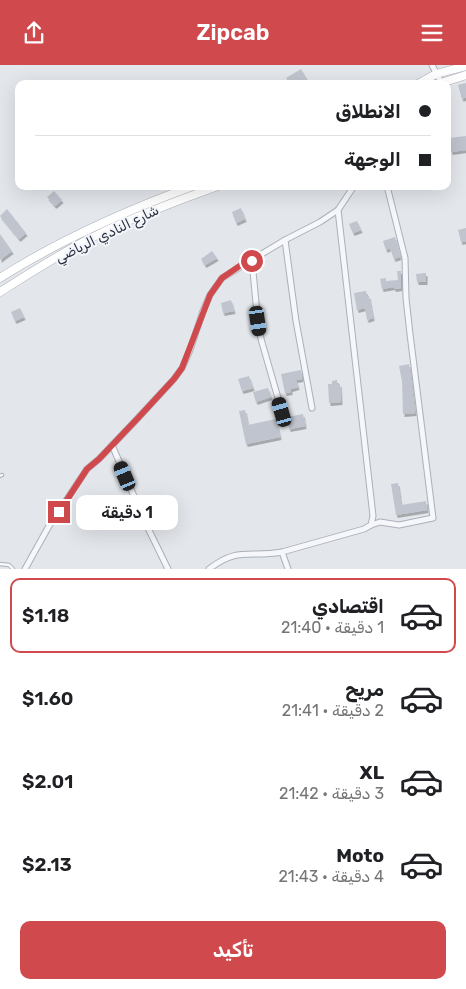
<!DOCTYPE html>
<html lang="ar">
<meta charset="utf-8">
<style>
body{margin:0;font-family:Rubik,"Noto Naskh Arabic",sans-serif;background:#f2f2f2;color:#202124;direction:rtl;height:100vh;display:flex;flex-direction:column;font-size:19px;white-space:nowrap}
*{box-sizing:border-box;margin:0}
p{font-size:16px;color:#757577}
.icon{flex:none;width:28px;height:28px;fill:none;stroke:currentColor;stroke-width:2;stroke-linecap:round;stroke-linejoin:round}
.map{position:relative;height:504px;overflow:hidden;direction:ltr}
.sheet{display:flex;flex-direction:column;background:#fff;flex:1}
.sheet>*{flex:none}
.hud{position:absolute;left:15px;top:15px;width:436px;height:110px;border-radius:10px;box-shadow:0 5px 20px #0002;direction:rtl;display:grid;align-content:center;height:110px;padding:0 20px;background:#fff}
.end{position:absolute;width:22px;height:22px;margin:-11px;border:6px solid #d0494d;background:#fff;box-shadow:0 0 0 2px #fff}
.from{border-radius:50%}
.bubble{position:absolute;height:35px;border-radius:10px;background:#fff;box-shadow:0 5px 20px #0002;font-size:16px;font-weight:600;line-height:35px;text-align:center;direction:rtl}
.car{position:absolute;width:15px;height:30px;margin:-15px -8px;border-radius:6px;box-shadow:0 0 4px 1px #0007;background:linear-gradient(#222 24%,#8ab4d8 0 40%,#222 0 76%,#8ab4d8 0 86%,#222 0)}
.hud b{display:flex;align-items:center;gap:18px;height:48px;font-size:19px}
.hud b+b{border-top:1px solid #e0e0e0}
.hud i{width:12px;height:12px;background:#202124}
ul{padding:9px 0 0;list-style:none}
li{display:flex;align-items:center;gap:15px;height:75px;margin:0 10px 8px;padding:0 10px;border:2px solid transparent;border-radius:10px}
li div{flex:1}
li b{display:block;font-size:19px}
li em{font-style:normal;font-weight:600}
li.current{border-color:#d0494d}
li>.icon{width:45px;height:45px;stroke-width:1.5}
.button{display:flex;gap:10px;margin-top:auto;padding:10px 20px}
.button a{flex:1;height:58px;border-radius:10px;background:#d0494d;color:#fff;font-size:20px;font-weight:600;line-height:58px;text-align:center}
header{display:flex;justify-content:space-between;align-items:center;height:65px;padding:0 20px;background:#d0494d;color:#fff;font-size:22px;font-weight:600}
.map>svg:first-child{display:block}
.building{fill:#c0c4ce;filter:url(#shadow)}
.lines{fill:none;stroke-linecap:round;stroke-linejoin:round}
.lane-casing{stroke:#acb0b9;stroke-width:4.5}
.street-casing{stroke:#acb0b9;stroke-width:7}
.secondary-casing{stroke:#acb0b9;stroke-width:9}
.lane{stroke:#f6f7fa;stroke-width:2.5}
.street{stroke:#f6f7fa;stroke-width:5}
.secondary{stroke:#fff;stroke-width:8}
.route{stroke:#d0494d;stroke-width:6}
.labels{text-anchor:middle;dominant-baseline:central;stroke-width:4;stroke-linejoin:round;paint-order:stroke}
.street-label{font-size:14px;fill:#2b3144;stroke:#f3f5f9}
</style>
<header><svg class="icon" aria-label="menu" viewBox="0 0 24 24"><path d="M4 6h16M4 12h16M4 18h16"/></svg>Zipcab<svg class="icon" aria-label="share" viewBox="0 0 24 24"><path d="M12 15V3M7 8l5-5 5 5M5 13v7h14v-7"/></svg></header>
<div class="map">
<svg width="466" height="504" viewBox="0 0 466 504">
<defs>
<filter id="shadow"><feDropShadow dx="1.5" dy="3" stdDeviation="0" flood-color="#0004"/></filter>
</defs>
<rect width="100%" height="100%" fill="#e3e6eb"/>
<g class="building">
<polygon points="301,4 310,19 290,19 286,13"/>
<polygon points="466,18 466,32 462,34 458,20"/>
<polygon points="466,71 466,85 451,87 449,73"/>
<polygon points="54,126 62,135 55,141 47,132"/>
<polygon points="241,143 245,154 236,158 232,147"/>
<polygon points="7,144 26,168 19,174 0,151"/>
<polygon points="357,156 361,165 353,168 349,159"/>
<polygon points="466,163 466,176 461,177 458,165"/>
<polygon points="0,169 12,186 0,195"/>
<polygon points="395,172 400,192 394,194 390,183 386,185 383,176"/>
<polygon points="212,186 217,193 205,200 201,194"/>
<polygon points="397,206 401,206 401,223 394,224 394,222 382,224 380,214 386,213 386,216 398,215"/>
<polygon points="426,208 426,217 417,217 416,209"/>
<polygon points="366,226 367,231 369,231 373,253 367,255 365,243 357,245 354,228"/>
<polygon points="231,235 234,246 223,248 221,238"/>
<polygon points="20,243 24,252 15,256 11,247"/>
<polygon points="409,299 415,348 403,349 402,316 399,301"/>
<polygon points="301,305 302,314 296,315 298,322 291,324 291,327 285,328 281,309"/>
<polygon points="249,311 253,323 242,326 238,314"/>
<polygon points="337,315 337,319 340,319 341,337 329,338 328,319 332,319 332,316"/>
<polygon points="268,323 271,332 256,337 253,327"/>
<polygon points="245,345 248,360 276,354 280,372 246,379 239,346"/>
<polygon points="303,349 305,361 289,364 287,352"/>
<polygon points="398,418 401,440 426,436 427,445 396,450 391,419"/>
</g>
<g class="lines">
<g class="lane-casing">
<g id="lane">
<polyline points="0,411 2,410"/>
<polyline points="0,499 9,500 13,504"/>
</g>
</g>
<g class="street-casing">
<g id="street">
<polyline points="432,0 441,17"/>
<polyline points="285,175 296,256 312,343"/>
<polyline points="252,196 256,238 261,274 282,347"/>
<polyline points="112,380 145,457 168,504"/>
<polyline points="371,460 380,457 399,460 433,453 410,269 406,233 405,193 387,121"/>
<polyline points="282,487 288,504"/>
<polyline points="25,504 49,461 87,404 99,394 138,353 174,314 182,303 190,285 203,246 210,230 222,213 285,175 320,157 338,145"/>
<path d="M209,504C239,481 249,493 282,487L364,464L371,460L373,451L338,145L354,121"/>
</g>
</g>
<g class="secondary-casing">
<g id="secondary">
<polyline points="418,19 436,9 466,1"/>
<polyline points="438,19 466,10"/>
<path d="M0,213C61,174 125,146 193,121"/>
<path d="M0,227C30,208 61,188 93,172C133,152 176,136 218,121"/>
</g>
</g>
<use href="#lane" class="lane"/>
<use href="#street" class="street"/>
<use href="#secondary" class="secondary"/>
</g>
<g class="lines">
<polyline class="route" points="59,447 87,404 99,394 138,353 174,314 182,303 210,230 222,213 241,200 252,196"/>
</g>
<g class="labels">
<g class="street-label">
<text transform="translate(107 169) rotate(-26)">شارع النادي الرياضي</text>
</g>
</g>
</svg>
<i class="end from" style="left:252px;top:196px"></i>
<i class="end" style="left:59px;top:447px"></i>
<div class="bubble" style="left:76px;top:430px;width:102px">1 دقيقة</div>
<i class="car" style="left:258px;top:256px;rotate:172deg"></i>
<i class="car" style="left:282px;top:347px;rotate:344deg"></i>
<i class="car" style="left:125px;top:411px;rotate:337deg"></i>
<div class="hud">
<b><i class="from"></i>الانطلاق</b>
<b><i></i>الوجهة</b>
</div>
</div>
<section class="sheet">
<ul>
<li class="current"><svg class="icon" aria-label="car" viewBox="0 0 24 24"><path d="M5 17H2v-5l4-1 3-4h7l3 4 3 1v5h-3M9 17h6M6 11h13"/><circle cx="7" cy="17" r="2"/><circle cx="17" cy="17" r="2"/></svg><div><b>اقتصادي</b><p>1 دقيقة · 21:40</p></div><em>$1.18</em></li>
<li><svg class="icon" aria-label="car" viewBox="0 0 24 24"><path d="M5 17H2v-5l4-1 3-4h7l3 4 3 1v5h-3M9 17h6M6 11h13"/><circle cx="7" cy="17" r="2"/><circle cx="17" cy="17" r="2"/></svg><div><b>مريح</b><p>2 دقيقة · 21:41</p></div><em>$1.60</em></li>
<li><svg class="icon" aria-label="car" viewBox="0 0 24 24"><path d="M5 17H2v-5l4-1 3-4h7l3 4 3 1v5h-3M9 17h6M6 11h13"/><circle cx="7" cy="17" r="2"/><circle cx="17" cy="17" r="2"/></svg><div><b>XL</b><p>3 دقيقة · 21:42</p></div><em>$2.01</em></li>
<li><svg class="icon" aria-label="car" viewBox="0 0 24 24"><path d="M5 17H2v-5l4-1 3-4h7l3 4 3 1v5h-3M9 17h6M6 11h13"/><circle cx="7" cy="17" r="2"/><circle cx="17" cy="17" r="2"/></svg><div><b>Moto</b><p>4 دقيقة · 21:43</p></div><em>$2.13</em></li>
</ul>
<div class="button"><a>تأكيد</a></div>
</section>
